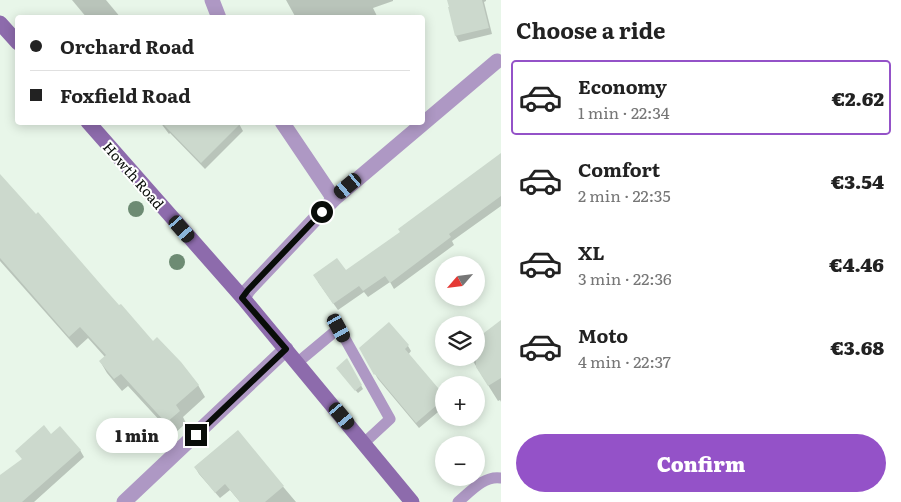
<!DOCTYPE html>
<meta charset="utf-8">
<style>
body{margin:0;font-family:Literata,serif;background:#f2f2f2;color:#222;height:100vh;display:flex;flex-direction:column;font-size:19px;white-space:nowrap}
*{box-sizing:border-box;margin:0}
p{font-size:16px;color:#767676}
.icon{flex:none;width:28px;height:28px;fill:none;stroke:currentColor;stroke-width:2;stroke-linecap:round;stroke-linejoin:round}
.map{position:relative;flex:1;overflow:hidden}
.details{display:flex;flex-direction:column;background:#fff;width:400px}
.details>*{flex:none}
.top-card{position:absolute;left:15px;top:15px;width:410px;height:110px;border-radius:5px;box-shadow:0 2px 12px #0003;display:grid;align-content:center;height:110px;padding:0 15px;background:#fff}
.needle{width:32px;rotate:242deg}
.tools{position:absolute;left:435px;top:256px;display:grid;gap:10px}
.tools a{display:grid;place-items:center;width:50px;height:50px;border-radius:50%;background:#fff;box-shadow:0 2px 12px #0003;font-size:25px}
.end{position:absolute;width:22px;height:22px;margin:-11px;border:6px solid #090d09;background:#fff;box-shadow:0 0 0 2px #fff}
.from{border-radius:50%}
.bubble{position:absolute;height:35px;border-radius:18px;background:#fff;box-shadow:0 2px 12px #0003;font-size:16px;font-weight:800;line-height:35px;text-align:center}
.car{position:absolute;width:15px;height:30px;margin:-15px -8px;border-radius:6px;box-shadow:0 0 4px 1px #0007;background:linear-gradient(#222 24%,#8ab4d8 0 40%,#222 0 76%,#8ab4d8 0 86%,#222 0)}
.top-card b{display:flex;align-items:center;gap:18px;height:48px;font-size:19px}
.top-card b+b{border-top:1px solid #e0e0e0}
.top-card i{width:12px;height:12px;background:#222}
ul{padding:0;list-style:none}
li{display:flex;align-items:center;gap:15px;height:75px;margin:0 10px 8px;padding:0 5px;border:2px solid transparent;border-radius:5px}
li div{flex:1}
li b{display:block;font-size:19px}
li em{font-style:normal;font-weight:800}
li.current{border-color:#9452c8}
li>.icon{width:45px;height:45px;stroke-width:1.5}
h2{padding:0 15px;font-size:22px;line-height:60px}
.cta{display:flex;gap:10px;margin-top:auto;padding:10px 15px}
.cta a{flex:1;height:58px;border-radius:30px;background:#9452c8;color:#fff;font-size:20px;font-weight:800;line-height:58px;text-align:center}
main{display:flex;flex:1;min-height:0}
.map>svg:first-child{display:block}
.shadow{fill:#0003}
.building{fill:#ccd9cd}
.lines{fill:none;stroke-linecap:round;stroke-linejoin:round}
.service{stroke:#ae98c4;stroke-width:11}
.minor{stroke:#ae98c4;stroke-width:15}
.secondary{stroke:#8d6bac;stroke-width:15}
.tree{fill:#6d8b73}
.route{stroke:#090d09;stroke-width:6}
.labels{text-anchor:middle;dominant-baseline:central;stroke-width:4;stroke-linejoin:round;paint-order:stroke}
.street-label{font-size:14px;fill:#090d09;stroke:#fff}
</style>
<main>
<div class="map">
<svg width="501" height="502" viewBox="0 0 501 502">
<rect width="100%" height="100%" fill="#e8f6e9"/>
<g class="shadow">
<polygon points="72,0 106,0 121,18 87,18"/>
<polygon points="286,0 393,0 393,1 373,8 378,18 296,18"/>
<polygon points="449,0 486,0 486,1 484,2 492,34 459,42 456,36"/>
<polygon points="160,122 238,122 243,131 205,169 170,133 169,134"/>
<polygon points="501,154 501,206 452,241 454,245 394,289 390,282 368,297 364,292 338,310 318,282 346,272 402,233"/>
<polygon points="0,190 152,343 198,385 205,397 183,417 186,423 173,435 128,386 122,391 107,373 100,361 105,357 88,338 77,348 0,261"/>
<polygon points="501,322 501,402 500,400 498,401 471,358 476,358"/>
<polygon points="389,324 408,346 411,351 408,355 444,397 444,407 419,428 378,379 360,348"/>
<polygon points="347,360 363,389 358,393 339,371"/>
<polygon points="237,432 296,502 240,502 230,490 220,498 199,474 195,467"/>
<polygon points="51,435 80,450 84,457 34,502 0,502 0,476 23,460 17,451"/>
</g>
<g class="building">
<polygon points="447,0 482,0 489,28 455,36 448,7 449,7"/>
<polygon points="161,122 242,122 201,163"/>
<polygon points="501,153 501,196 449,234 451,237 390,283 385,276 363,291 359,286 333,304 313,275 337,258 346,270 400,232 398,229"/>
<polygon points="0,174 36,214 38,212 103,287 119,305 121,304 153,341 157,337 181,362 199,385 176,405 180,411 166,423 121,374 114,379 99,361 106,355 80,327 69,337 0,258"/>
<polygon points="501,320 501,378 488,386 476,367 476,339"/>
<polygon points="389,322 409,345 405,349 444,395 444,399 416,423 375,374 374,375 359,348"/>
<polygon points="347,358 362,385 355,391 336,368"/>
<polygon points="44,425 51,434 60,426 81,450 22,502 0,502 0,475 22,459 15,451"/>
<polygon points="238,430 284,486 265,502 240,502 225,484 215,493 194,467"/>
</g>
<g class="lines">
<g class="service">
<polyline points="297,363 339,328 390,419 364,443"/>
<path d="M458,502C470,492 484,475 501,478"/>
</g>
<g class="minor">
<polyline points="212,0 219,18"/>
<polyline points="282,122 334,199"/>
<polyline points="243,298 248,290 334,199 497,61"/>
<polyline points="124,502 286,349"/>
</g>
<g class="secondary">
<polyline points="0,23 18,43"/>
<polyline points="88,122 243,298 412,502"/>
</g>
</g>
<g class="tree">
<circle cx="136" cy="209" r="8"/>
<circle cx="177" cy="262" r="8"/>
</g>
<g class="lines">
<polyline class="route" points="196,435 286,349 242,298 248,290 322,212"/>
</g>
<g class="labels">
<g class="street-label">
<text transform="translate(134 175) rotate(49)">Howth Road</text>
</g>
</g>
</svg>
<div class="tools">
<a><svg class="needle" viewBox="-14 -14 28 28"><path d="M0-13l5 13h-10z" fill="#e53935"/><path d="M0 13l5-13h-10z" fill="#767676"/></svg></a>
<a><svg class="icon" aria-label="layers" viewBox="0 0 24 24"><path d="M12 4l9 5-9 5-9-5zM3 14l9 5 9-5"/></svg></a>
<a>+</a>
<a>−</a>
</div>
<i class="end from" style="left:322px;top:212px"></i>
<i class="end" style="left:196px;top:435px"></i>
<div class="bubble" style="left:96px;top:418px;width:82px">1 min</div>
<i class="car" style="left:348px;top:186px;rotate:230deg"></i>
<i class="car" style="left:182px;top:229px;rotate:139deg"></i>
<i class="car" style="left:339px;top:328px;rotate:151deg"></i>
<i class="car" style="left:342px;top:416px;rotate:140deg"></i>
<div class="top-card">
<b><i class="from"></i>Orchard Road</b>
<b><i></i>Foxfield Road</b>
</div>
</div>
<section class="details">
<h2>Choose a ride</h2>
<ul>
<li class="current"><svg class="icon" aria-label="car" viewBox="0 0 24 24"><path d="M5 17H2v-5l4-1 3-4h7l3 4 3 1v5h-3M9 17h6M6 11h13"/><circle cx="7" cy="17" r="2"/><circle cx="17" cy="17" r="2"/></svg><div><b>Economy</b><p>1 min · 22:34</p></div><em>€2.62</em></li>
<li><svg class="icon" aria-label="car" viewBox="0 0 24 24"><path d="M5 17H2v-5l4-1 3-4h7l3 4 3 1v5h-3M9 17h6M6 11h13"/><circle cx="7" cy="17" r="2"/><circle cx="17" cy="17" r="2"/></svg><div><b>Comfort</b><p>2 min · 22:35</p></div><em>€3.54</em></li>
<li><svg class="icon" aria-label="car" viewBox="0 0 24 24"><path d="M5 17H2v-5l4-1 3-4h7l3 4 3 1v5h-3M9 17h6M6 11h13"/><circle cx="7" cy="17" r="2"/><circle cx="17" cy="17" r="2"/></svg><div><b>XL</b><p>3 min · 22:36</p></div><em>€4.46</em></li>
<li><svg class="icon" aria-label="car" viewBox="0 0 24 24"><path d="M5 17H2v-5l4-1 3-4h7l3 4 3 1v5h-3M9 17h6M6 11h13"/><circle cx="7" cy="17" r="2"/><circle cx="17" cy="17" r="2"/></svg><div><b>Moto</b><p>4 min · 22:37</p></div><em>€3.68</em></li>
</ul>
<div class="cta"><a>Confirm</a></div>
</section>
</main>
